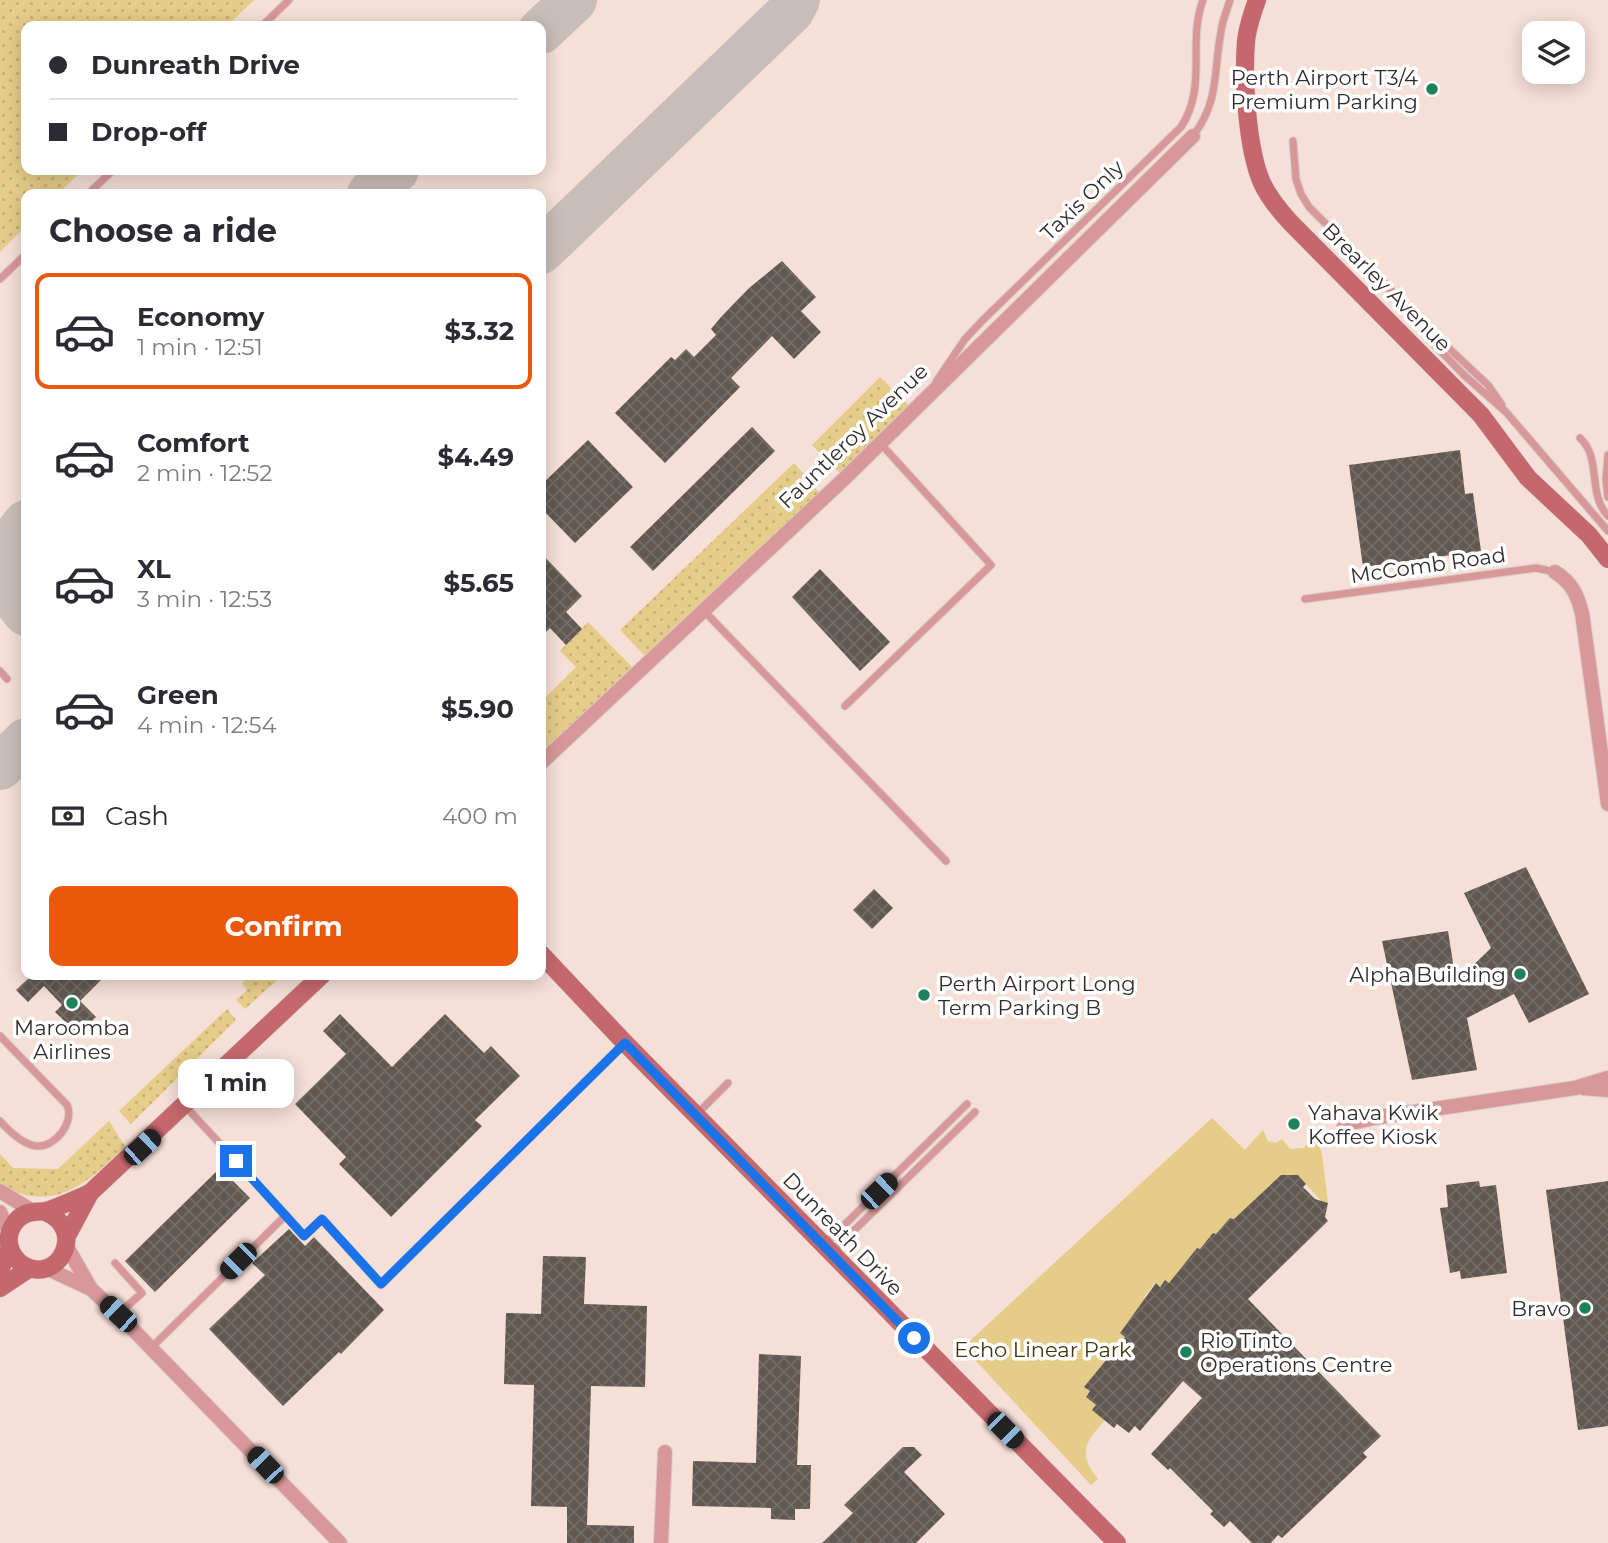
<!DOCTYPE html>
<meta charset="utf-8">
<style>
body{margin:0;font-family:Montserrat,sans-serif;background:#f7f7f7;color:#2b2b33;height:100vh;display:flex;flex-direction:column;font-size:26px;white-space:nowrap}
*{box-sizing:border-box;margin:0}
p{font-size:23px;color:#7c7c81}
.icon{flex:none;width:38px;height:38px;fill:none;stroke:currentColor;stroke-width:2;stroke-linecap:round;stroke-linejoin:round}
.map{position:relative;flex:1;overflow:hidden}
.sheet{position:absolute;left:21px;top:189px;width:525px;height:791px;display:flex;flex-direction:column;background:#fff;border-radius:14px;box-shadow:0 4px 18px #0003}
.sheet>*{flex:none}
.hud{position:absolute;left:21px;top:21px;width:525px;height:154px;border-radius:14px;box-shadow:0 4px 18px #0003;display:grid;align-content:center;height:154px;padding:0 28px;background:#fff}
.fabs{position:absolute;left:1522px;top:21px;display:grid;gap:14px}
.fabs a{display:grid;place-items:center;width:63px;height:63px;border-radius:14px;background:#fff;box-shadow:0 4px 18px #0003;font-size:35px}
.end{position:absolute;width:32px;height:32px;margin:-16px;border:9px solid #1a73e8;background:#fff;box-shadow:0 0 0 4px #fff}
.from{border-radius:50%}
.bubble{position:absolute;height:49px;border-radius:14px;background:#fff;box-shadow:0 4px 18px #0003;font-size:23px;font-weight:700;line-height:49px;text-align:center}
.car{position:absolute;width:21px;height:42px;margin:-21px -10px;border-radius:9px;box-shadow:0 0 5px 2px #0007;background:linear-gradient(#222 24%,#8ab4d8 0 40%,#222 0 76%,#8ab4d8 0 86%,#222 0)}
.hud b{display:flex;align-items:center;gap:24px;height:66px;font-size:26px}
.hud b+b{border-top:2px solid #e1e1e2}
.hud i{width:18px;height:18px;background:#2b2b33}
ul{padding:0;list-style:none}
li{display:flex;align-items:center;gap:21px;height:116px;margin:0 14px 10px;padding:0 14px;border:4px solid transparent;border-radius:14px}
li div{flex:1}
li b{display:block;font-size:26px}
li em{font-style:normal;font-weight:700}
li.selected{border-color:#ea580c}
li>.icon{width:63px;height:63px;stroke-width:1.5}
h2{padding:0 28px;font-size:32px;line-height:84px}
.pay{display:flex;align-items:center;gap:18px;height:77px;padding:0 28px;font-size:26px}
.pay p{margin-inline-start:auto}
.button{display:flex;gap:14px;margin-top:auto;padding:14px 28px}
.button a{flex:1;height:80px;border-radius:14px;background:#ea580c;color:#fff;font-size:28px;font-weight:700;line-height:80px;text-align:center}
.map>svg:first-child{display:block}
.built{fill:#f5dfd7;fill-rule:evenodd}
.grass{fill:url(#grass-dots)}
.park{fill:#e5cc89}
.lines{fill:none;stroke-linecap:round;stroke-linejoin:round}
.taxiway{stroke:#c8bdb8;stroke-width:46}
.building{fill:url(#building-cross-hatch)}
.service-casing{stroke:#d8ccc8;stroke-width:9}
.minor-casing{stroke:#d8ccc8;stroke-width:16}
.secondary-casing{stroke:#d8ccc8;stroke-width:19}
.service{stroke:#d89799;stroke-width:7}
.minor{stroke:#d89799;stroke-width:14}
.secondary{stroke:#c5686d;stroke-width:18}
.route{stroke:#1a73e8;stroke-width:9}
.poi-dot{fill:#1d825c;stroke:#fff;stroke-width:2.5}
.labels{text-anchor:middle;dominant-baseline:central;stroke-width:7;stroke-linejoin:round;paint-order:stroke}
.poi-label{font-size:21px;fill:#322d2b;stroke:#fff;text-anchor:end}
.street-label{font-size:21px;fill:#322d2b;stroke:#fff}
.park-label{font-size:21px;fill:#443710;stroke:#fff}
</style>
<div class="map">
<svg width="1608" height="1543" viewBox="0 0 1608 1543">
<defs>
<pattern id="grass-dots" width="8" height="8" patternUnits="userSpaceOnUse" patternTransform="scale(1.75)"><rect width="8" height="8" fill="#e5cc89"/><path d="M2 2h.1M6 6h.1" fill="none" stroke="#c5b076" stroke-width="1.8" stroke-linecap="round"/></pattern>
<pattern id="building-cross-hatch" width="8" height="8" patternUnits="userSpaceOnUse" patternTransform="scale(1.75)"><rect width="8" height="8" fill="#605851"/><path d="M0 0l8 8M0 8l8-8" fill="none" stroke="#746d67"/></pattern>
</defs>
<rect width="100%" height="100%" fill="#fdefea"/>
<path class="built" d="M0,0H1608V1543H0ZM26,26H541V170H26ZM1535,33H1573V72H1535ZM26,194H541V975H26Z"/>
<g class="grass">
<polygon points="0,0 254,0 227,26 26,26 26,170 83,170 58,194 26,194 26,226 0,252"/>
<polygon points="880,377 913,410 845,478 812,445"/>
<polygon points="794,463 819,492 646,657 620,630"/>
<polygon points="588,622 634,669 541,755 541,702 576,667 560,651"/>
<polygon points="251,975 283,975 245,1009 236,1000 247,990 242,983"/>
<polygon points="227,1009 236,1020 131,1124 119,1111"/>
<path d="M109,1121L126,1148C86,1182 54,1216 0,1184V1154L13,1168L58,1169Z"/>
</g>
<path class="park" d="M1212,1118L1245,1150L1263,1130L1268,1141L1276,1143L1282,1139L1290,1149L1304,1148L1312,1137L1316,1136L1322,1154L1328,1203L1321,1201L1298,1175H1281L1234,1219L1230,1218L1220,1230L1223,1233L1204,1250L1197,1248L1182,1267L1185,1270L1182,1294L1165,1281L1160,1287L1155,1283L1144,1297L1150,1302L1130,1319L1120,1333L1125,1337L1085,1386L1090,1391L1086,1397L1096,1405L1105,1420C1085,1442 1077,1454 1098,1479L1091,1485L963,1347Z"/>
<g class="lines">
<g class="taxiway">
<polyline points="541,31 574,0"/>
<polyline points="370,194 396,170"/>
<polyline points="541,251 791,11 797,0"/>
<path d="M26,523C0,553 0,584 26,613"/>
<polyline points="0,767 26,741"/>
</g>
</g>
<g class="building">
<polygon points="782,261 816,297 801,311 821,332 794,359 772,336 731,378 740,387 665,463 615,413 671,357 675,360 686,349 694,357 716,335 711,329 721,317 748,289"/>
<polygon points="752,427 775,451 653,571 630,547"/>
<polygon points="588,440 633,487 575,543 541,508 541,485"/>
<polygon points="1460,450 1465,494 1473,493 1481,551 1363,567 1349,465"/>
<polygon points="541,553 582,596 566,612 582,629 566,645 550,628 541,637"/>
<polygon points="820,569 890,642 860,671 792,597"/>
<polygon points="1526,867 1589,994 1529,1023 1514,994 1467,1018 1477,1070 1412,1080 1382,941 1448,931 1456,982 1491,948 1464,893"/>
<polygon points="874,889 893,908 872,929 853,910"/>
<polygon points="32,975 106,975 80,1001 96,1017 78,1034 55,1012 62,1005 44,986 28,1002 16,990"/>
<polygon points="340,1014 392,1067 445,1014 484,1053 491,1046 520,1076 475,1120 482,1126 391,1217 339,1164 346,1157 295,1104 346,1054 323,1031"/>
<polygon points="220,1168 250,1198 155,1292 125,1261"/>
<polygon points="1281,1175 1298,1175 1306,1184 1303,1187 1315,1199 1328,1203 1325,1217 1328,1221 1248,1299 1381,1436 1363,1453 1367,1457 1282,1538 1278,1535 1271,1543 1252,1543 1230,1521 1224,1527 1210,1514 1213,1511 1170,1468 1168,1470 1151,1454 1202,1398 1183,1381 1140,1431 1135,1426 1129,1433 1117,1424 1114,1428 1092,1410 1096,1405 1086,1397 1090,1391 1084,1387 1125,1337 1120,1333 1156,1283 1160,1287 1165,1280 1169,1283 1197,1248 1200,1249 1213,1233 1216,1234 1230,1218 1234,1219"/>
<polygon points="1479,1181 1480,1187 1496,1185 1507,1273 1461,1279 1460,1271 1450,1273 1440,1208 1448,1207 1446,1185"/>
<polygon points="1608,1181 1608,1426 1578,1430 1546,1190"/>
<polygon points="289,1229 305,1246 314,1237 384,1310 341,1354 339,1352 283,1406 209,1329 265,1275 252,1263"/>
<polygon points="543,1256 586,1257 584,1304 647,1306 645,1387 591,1386 587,1525 634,1526 634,1543 567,1543 567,1507 531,1506 534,1385 504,1384 506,1313 541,1314"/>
<polygon points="759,1354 801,1356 797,1465 811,1465 810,1509 795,1509 795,1520 771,1519 771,1508 692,1506 693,1461 756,1463"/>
<polygon points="903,1447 914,1447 922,1455 904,1472 945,1514 916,1543 822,1543 853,1513 844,1505"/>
</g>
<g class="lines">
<g class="service-casing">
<g id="service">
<polyline points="262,26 289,0"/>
<path d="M1193,136C1220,100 1213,73 1221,32C1222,21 1227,10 1230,0"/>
<polyline points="1293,141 1296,179 1301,194 1309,207 1373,271 1411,312 1435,345 1464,375 1506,412 1608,531"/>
<polyline points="88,194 113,170"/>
<polyline points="0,279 26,254"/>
<polyline points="1425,326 1488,385 1502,405"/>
<path d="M936,382L965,339L983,320L1181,127C1208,86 1187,42 1203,0"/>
<path d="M1580,438C1602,458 1587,494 1608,516"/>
<polyline points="1608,455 1606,479 1608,497"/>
<polyline points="1305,599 1536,568 1555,572"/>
<polyline points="704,611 946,861"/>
<polyline points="0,671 7,679"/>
<polyline points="845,706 991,565 881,444"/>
<path d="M0,1036L67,1105C75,1122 55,1148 36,1146C22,1144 9,1131 0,1121"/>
<polyline points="185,1106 286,1215"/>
<polyline points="696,1115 728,1083"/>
<polyline points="824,1245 967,1104"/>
<polyline points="833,1251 975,1112"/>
<polyline points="115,1263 142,1293 118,1314"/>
<polyline points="152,1347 286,1215 304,1236 322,1219 381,1285 624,1043"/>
</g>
</g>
<g class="minor-casing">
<g id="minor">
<path d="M1555,572C1572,583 1577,594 1582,613L1608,804"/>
<polyline points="541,763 845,478 1193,136"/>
<polyline points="1583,1088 1608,1090"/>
<polyline points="1344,1125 1373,1118 1575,1088 1608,1078"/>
<polyline points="0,1191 34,1212"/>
<polyline points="0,1212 9,1232"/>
<polyline points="66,1245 91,1289"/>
<polyline points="46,1268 91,1289 118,1314 340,1543"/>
<polyline points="661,1543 665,1452"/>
</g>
</g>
<g class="secondary-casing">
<g id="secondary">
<path d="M1257,0C1252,14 1247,28 1246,42C1243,79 1247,149 1262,183C1269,198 1279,210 1290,222L1481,415L1528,478L1589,535L1608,559"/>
<polyline points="541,954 625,1043 1117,1543"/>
<path d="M45,1212C88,1229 58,1286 23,1265C18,1262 12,1255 10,1248C5,1232 16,1214 33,1212C39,1211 43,1212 49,1210C63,1205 76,1199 90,1193"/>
<polyline points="67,1236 90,1193 322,975"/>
<polyline points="0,1270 10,1248"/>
<polyline points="0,1288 30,1268"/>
</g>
</g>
<use href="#service" class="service"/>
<use href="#minor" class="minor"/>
<use href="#secondary" class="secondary"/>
</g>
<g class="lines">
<polyline class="route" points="236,1161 304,1236 322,1219 381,1284 625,1043 914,1338"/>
</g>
<g class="poi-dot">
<circle cx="1432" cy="89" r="7"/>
<circle cx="1520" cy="974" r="7"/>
<circle cx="924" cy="995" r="7"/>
<circle cx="72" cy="1003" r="7"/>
<circle cx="1294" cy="1124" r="7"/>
<circle cx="1585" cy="1308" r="7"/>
<circle cx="1186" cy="1352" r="7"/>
</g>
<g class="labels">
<g class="poi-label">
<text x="1418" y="77">Perth Airport T3/4<tspan x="1418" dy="24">Premium Parking</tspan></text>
<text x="1506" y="974">Alpha Building</text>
<text x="938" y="983" text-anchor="start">Perth Airport Long<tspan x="938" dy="24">Term Parking B</tspan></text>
<text x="72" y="1027" text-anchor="middle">Maroomba<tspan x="72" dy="24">Airlines</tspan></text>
<text x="1308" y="1112" text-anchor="start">Yahava Kwik<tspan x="1308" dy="24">Koffee Kiosk</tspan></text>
<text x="1571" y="1308">Bravo</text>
<text x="1200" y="1340" text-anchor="start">Rio Tinto<tspan x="1200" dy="24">Operations Centre</tspan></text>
</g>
<g class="street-label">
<text transform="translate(1082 200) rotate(-44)">Taxis Only</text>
<text transform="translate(1387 287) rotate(45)">Brearley Avenue</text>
<text transform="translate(853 436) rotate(-44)">Fauntleroy Avenue</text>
<text transform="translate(1428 565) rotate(-8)">McComb Road</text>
<text transform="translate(843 1234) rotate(46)">Dunreath Drive</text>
</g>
<g class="park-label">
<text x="1043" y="1349">Echo Linear Park</text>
</g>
</g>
</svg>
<div class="fabs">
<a><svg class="icon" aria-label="layers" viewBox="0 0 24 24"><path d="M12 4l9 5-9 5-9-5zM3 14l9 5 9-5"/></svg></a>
</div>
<i class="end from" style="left:914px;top:1338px"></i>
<i class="end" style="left:236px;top:1161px"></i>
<div class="bubble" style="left:178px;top:1059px;width:116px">1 min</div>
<i class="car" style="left:142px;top:1147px;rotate:47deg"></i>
<i class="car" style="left:879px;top:1191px;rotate:46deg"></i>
<i class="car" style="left:238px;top:1261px;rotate:225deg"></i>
<i class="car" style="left:118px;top:1314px;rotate:313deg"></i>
<i class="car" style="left:1005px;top:1430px;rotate:135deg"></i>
<i class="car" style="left:265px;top:1465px;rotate:316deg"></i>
<div class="hud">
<b><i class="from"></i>Dunreath Drive</b>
<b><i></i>Drop-off</b>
</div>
<section class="sheet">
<h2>Choose a ride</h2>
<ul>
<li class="selected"><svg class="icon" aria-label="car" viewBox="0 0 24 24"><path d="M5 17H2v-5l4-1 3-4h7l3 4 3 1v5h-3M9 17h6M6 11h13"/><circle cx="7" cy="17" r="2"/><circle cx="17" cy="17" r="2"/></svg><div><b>Economy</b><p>1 min · 12:51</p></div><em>$3.32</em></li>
<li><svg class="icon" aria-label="car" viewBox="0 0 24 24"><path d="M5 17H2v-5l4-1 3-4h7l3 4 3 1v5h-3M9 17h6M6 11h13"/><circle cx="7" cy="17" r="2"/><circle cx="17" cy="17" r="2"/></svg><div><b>Comfort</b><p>2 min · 12:52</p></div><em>$4.49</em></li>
<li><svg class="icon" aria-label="car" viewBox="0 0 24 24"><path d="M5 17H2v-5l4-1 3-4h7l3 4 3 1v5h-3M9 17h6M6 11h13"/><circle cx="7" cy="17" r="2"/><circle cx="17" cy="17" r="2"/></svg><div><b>XL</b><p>3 min · 12:53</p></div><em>$5.65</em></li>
<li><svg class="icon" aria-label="car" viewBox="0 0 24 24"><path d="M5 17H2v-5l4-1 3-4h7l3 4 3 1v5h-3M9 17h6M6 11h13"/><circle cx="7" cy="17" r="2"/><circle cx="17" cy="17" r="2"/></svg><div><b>Green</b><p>4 min · 12:54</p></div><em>$5.90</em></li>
</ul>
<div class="pay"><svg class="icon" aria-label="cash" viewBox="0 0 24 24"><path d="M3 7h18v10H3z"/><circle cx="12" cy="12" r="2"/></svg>Cash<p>400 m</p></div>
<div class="button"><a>Confirm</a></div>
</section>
</div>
